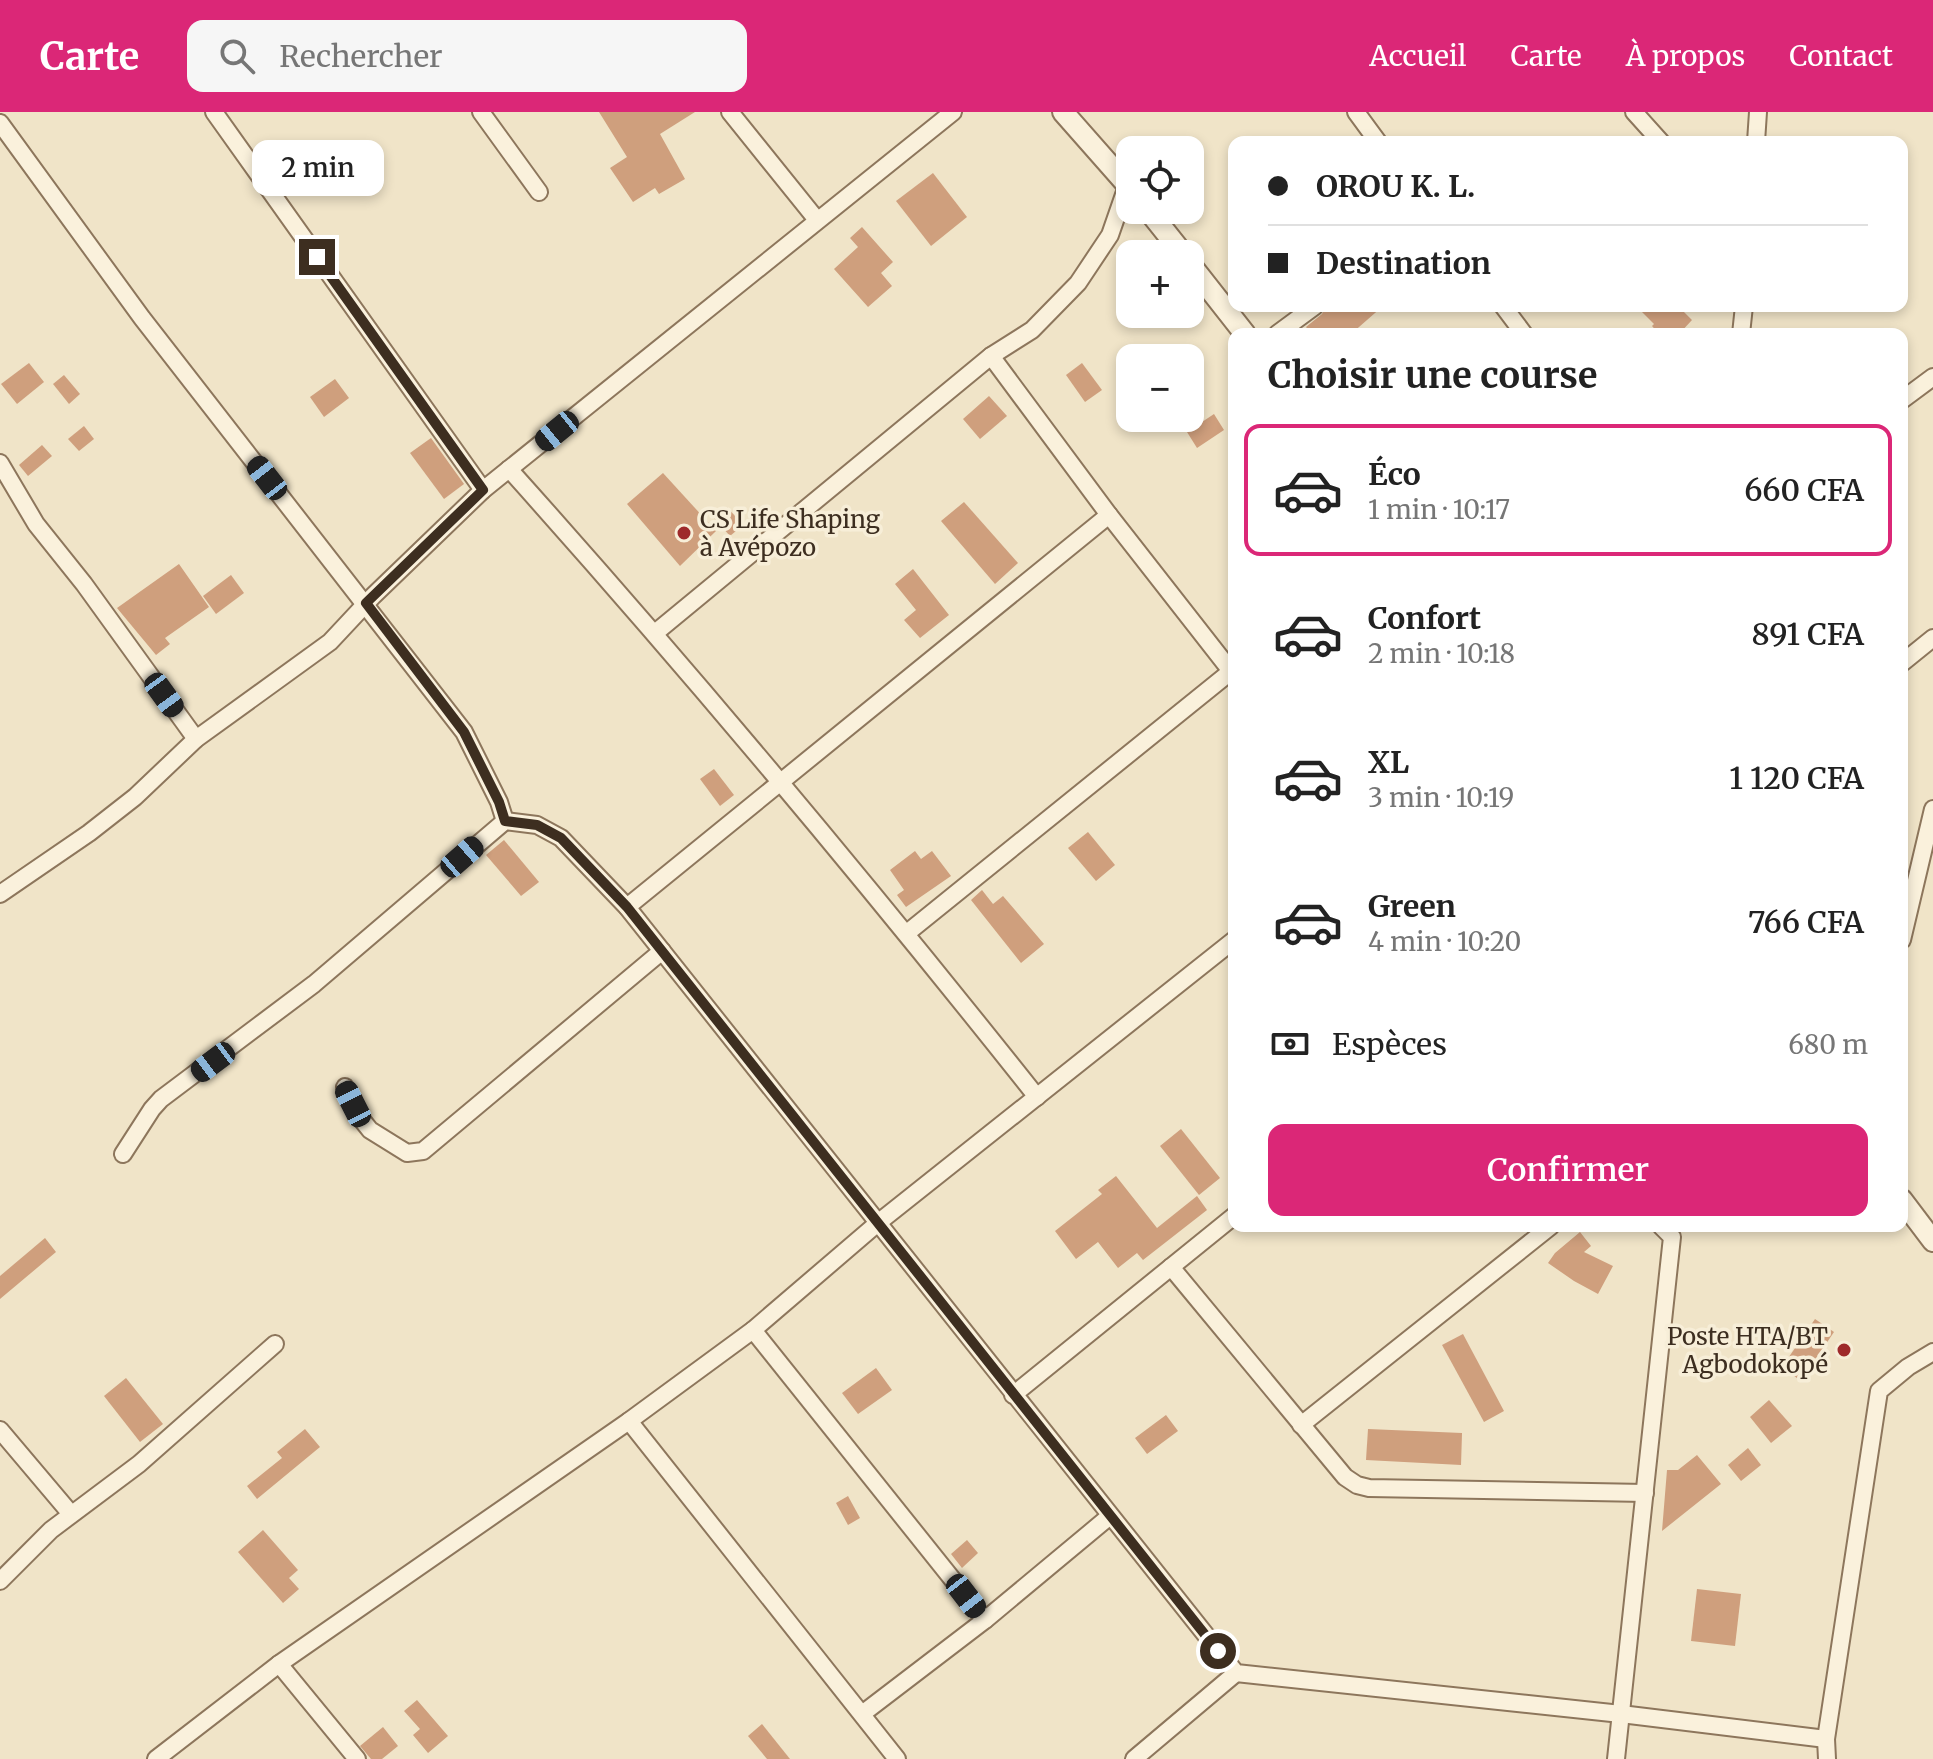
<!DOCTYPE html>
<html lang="fr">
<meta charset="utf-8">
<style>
body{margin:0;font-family:Merriweather,serif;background:#f6f6f6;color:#222;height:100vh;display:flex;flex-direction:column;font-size:30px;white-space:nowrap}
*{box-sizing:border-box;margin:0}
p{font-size:26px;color:#767676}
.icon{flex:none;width:44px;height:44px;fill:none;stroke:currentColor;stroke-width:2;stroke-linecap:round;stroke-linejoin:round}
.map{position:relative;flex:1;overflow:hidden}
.drawer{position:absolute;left:1228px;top:216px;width:680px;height:904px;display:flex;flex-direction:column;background:#fff;border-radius:16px;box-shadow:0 4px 12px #0003}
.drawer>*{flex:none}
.banner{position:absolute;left:1228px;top:24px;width:680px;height:176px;border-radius:16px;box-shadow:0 4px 12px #0003;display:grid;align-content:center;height:176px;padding:0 40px;background:#fff}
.controls{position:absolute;left:1116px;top:24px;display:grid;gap:16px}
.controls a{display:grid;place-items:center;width:88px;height:88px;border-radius:16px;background:#fff;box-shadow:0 4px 12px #0003;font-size:40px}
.end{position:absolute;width:36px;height:36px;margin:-18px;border:10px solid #3d2e20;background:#fff;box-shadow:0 0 0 4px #fff}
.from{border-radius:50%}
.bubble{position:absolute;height:56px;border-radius:16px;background:#fff;box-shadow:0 4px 12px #0003;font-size:26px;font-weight:600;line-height:56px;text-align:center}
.car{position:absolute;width:24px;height:48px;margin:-24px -12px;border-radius:10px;box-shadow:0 0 6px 2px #0007;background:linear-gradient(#222 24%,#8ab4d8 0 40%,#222 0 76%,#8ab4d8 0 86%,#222 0)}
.banner b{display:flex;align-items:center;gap:28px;height:76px;font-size:30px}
.banner b+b{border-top:2px solid #e0e0e0}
.banner i{width:20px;height:20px;background:#222}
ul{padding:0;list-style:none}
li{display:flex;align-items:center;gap:24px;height:132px;margin:0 16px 12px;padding:0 24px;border:4px solid transparent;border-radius:16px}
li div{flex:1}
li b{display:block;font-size:30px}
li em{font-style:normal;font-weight:600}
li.active{border-color:#db2777}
li>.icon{width:72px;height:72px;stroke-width:1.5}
h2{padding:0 40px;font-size:36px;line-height:96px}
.pay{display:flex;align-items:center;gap:20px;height:88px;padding:0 40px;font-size:30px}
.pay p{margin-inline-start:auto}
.action{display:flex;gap:16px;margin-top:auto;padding:16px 40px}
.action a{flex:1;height:92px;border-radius:16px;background:#db2777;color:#fff;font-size:32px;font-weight:600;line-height:92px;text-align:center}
header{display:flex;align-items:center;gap:48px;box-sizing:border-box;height:112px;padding:0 40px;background:#db2777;color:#fff}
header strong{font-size:38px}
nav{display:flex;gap:44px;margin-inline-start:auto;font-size:28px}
.search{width:560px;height:72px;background:#f6f6f6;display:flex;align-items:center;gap:20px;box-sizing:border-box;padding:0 28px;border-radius:16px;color:#767676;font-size:30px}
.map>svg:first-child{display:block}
.building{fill:#cf9f7d}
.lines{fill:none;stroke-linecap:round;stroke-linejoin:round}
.minor-casing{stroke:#8d765c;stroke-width:20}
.tertiary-casing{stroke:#8d765c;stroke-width:24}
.minor{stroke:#faf1dc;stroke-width:16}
.tertiary{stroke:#faf1dc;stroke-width:20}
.route{stroke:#3d2e20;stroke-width:10}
.poi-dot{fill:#9e2a2b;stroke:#f7eed8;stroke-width:3}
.labels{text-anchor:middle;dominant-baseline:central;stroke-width:7;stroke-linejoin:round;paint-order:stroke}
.poi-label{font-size:24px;fill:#3d2e20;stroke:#f7eed8;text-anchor:start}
</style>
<header>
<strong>Carte</strong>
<div class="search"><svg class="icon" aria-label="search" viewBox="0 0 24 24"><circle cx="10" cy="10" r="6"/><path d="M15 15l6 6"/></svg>Rechercher</div>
<nav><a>Accueil</a><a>Carte</a><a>À propos</a><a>Contact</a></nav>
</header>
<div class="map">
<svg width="1933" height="1647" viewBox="0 0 1933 1647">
<rect width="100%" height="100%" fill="#f0e4c8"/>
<g class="building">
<polygon points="599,0 695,0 660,22 685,67 659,82 655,76 633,90 610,56 627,45"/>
<polygon points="933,61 967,105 931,134 896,89"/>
<polygon points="862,115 893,150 881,161 892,174 868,195 834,157 858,135 850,126"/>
<polygon points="1326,194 1383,194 1351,222 1312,222 1306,215 1322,202"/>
<polygon points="1636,194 1678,194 1692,208 1679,222 1659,222 1652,214 1654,212"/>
<polygon points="29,251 44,270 17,292 1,272"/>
<polygon points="1082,251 1102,278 1085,290 1066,263"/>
<polygon points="64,263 80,282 69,292 53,272"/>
<polygon points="335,267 349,286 324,305 310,285"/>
<polygon points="989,284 1007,304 980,327 963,307"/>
<polygon points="1214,302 1224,318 1197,336 1187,320"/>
<polygon points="84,314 94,327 79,339 68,327"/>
<polygon points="431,326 464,372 444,387 410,341"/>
<polygon points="42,333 52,344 28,364 19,353"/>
<polygon points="663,361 716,419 680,454 627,392"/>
<polygon points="964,390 1018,451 995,472 941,409"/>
<polygon points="727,395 743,413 730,424 714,406"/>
<polygon points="179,452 209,495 165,526 170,532 156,543 117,496"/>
<polygon points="913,457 949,503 920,526 904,508 916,498 895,472"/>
<polygon points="231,463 244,481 216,502 203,484"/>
<polygon points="714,657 734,683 720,694 700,667"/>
<polygon points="1088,720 1115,753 1096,769 1068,736"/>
<polygon points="504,728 539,770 521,784 486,743"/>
<polygon points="915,739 921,747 932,739 951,764 906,795 897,783 904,778 890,758"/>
<polygon points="982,778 993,792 1003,784 1044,832 1021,851 971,788"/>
<polygon points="1181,1017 1220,1066 1199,1083 1160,1034"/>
<polygon points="1116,1064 1157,1116 1197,1084 1207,1098 1143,1148 1137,1141 1118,1156 1098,1130 1076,1147 1055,1119 1102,1082 1098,1078"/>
<polygon points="1580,1120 1591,1134 1584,1140 1613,1154 1598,1182 1574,1169 1548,1151 1555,1141"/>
<polygon points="45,1126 56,1140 0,1187 0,1164"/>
<polygon points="1815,1207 1834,1220 1801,1269 1782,1255"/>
<polygon points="1463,1222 1504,1299 1484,1310 1442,1233"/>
<polygon points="876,1256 892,1278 858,1302 842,1281"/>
<polygon points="126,1266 163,1312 140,1330 104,1284"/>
<polygon points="1769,1288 1792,1314 1771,1331 1750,1305"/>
<polygon points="1166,1303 1178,1319 1147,1342 1135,1326"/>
<polygon points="305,1317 320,1335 257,1387 247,1374 282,1346 277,1340"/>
<polygon points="1368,1317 1462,1321 1461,1353 1366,1348"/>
<polygon points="1748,1336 1761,1353 1741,1369 1728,1353"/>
<polygon points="1697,1343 1721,1372 1662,1419 1667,1358 1678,1358"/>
<polygon points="848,1384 860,1406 848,1413 836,1391"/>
<polygon points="263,1418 298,1458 289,1466 299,1477 283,1491 238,1440"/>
<polygon points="967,1428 978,1441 962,1456 951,1442"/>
<polygon points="1697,1477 1741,1482 1735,1534 1691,1529"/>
<polygon points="417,1588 448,1624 428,1641 413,1623 420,1617 404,1599"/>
<polygon points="762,1612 790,1647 767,1647 748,1624"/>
<polygon points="383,1615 398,1634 382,1647 371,1647 360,1634"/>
</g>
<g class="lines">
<g class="minor-casing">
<g id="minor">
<polyline points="214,0 483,378"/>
<polyline points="481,0 539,80"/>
<polyline points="730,0 817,108"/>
<polyline points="1356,0 1378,30"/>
<polyline points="1634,0 1661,30"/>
<polyline points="0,11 142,206 464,620 499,690 505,709"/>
<polyline points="1756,30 1758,0"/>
<polyline points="1503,194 1524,222"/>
<polyline points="1277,222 1315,194"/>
<polyline points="1741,222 1744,194"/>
<polyline points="991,244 1109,403 1231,559"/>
<polyline points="1902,288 1933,265"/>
<polyline points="0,351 36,412 84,472 196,627"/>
<path d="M509,357C692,561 867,771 1037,985"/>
<polyline points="655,521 991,244 1032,218 1078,171 1110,123 1127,74"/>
<polyline points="1902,551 1933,526"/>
<polyline points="0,782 89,721 135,685 196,627 330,530 373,484 483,378 953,0"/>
<polyline points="627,795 1109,403"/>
<polyline points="907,821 1234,557"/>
<polyline points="1902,828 1933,697"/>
<polyline points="345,975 362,1008 370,1018 407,1041 423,1039 662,839"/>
<polyline points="123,1042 152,997 161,987 314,872 505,709 537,713 561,726 627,795 1236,1561 1621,1602 1826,1627"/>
<polyline points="1171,1155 1345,1365 1357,1373 1369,1376 1645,1381"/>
<polyline points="753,1218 985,1508"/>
<polyline points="1013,1283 1234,1104"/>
<polyline points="629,1309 897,1647"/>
<polyline points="1301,1313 1551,1114"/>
<polyline points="0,1318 71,1402"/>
<polyline points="0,1469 51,1418 139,1352 275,1232"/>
<polyline points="279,1552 357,1647"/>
<polyline points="862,1602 985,1508 1110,1404"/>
<polyline points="156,1647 279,1552 629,1309 753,1218 879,1110 1234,828"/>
<polyline points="1134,1647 1236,1561"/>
<polyline points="1616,1647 1672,1125 1661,1114"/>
<polyline points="1827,1647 1826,1627 1879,1279 1908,1255 1933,1240"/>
</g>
</g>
<g class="tertiary-casing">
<g id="tertiary">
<polyline points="1063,0 1130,76"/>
<polyline points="1148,98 1183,142"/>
<polyline points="1190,152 1245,222"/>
<polyline points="1902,1088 1933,1129"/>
</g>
</g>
<use href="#minor" class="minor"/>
<use href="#tertiary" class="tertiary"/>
</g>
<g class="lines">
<polyline class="route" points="317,145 483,378 366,491 464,620 499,690 505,709 537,713 561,726 627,795 1218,1539"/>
</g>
<g class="poi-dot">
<circle cx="684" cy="421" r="8"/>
<circle cx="1844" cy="1238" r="8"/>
</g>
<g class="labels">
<g class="poi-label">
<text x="700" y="407">CS Life Shaping<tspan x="700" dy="28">à Avépozo</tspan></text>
<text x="1828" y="1224" text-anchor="end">Poste HTA/BT<tspan x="1828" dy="28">Agbodokopé</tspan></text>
</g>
</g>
</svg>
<div class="controls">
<a><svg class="icon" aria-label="locate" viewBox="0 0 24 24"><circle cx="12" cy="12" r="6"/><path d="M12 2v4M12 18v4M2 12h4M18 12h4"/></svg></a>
<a>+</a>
<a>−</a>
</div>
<i class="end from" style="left:1218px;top:1539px"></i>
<i class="end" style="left:317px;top:145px"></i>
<div class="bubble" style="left:252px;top:28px;width:132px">2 min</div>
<i class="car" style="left:557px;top:319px;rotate:231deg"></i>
<i class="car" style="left:267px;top:366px;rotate:322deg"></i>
<i class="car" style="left:164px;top:583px;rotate:144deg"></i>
<i class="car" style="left:462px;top:745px;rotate:49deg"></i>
<i class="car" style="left:213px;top:950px;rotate:233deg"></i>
<i class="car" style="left:353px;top:992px;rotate:333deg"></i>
<i class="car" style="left:966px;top:1484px;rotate:142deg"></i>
<div class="banner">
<b><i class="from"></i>OROU K. L.</b>
<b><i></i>Destination</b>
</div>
<section class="drawer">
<h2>Choisir une course</h2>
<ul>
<li class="active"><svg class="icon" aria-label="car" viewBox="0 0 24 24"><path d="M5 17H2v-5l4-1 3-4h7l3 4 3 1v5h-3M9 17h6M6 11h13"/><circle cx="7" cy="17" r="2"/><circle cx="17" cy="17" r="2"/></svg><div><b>Éco</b><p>1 min · 10:17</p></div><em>660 CFA</em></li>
<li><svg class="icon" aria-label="car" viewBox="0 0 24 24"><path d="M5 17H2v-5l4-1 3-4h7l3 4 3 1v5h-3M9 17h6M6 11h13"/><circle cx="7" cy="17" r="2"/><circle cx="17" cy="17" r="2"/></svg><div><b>Confort</b><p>2 min · 10:18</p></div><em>891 CFA</em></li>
<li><svg class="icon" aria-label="car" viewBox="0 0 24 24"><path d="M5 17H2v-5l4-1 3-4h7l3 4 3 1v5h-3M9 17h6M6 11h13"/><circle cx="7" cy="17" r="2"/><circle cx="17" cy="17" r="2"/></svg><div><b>XL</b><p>3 min · 10:19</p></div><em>1 120 CFA</em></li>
<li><svg class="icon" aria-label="car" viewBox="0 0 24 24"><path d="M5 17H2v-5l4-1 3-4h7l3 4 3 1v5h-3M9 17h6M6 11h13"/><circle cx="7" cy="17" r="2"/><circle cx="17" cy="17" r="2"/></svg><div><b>Green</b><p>4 min · 10:20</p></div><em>766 CFA</em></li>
</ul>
<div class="pay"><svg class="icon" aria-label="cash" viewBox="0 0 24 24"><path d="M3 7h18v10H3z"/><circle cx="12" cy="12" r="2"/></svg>Espèces<p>680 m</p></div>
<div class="action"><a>Confirmer</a></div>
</section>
</div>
